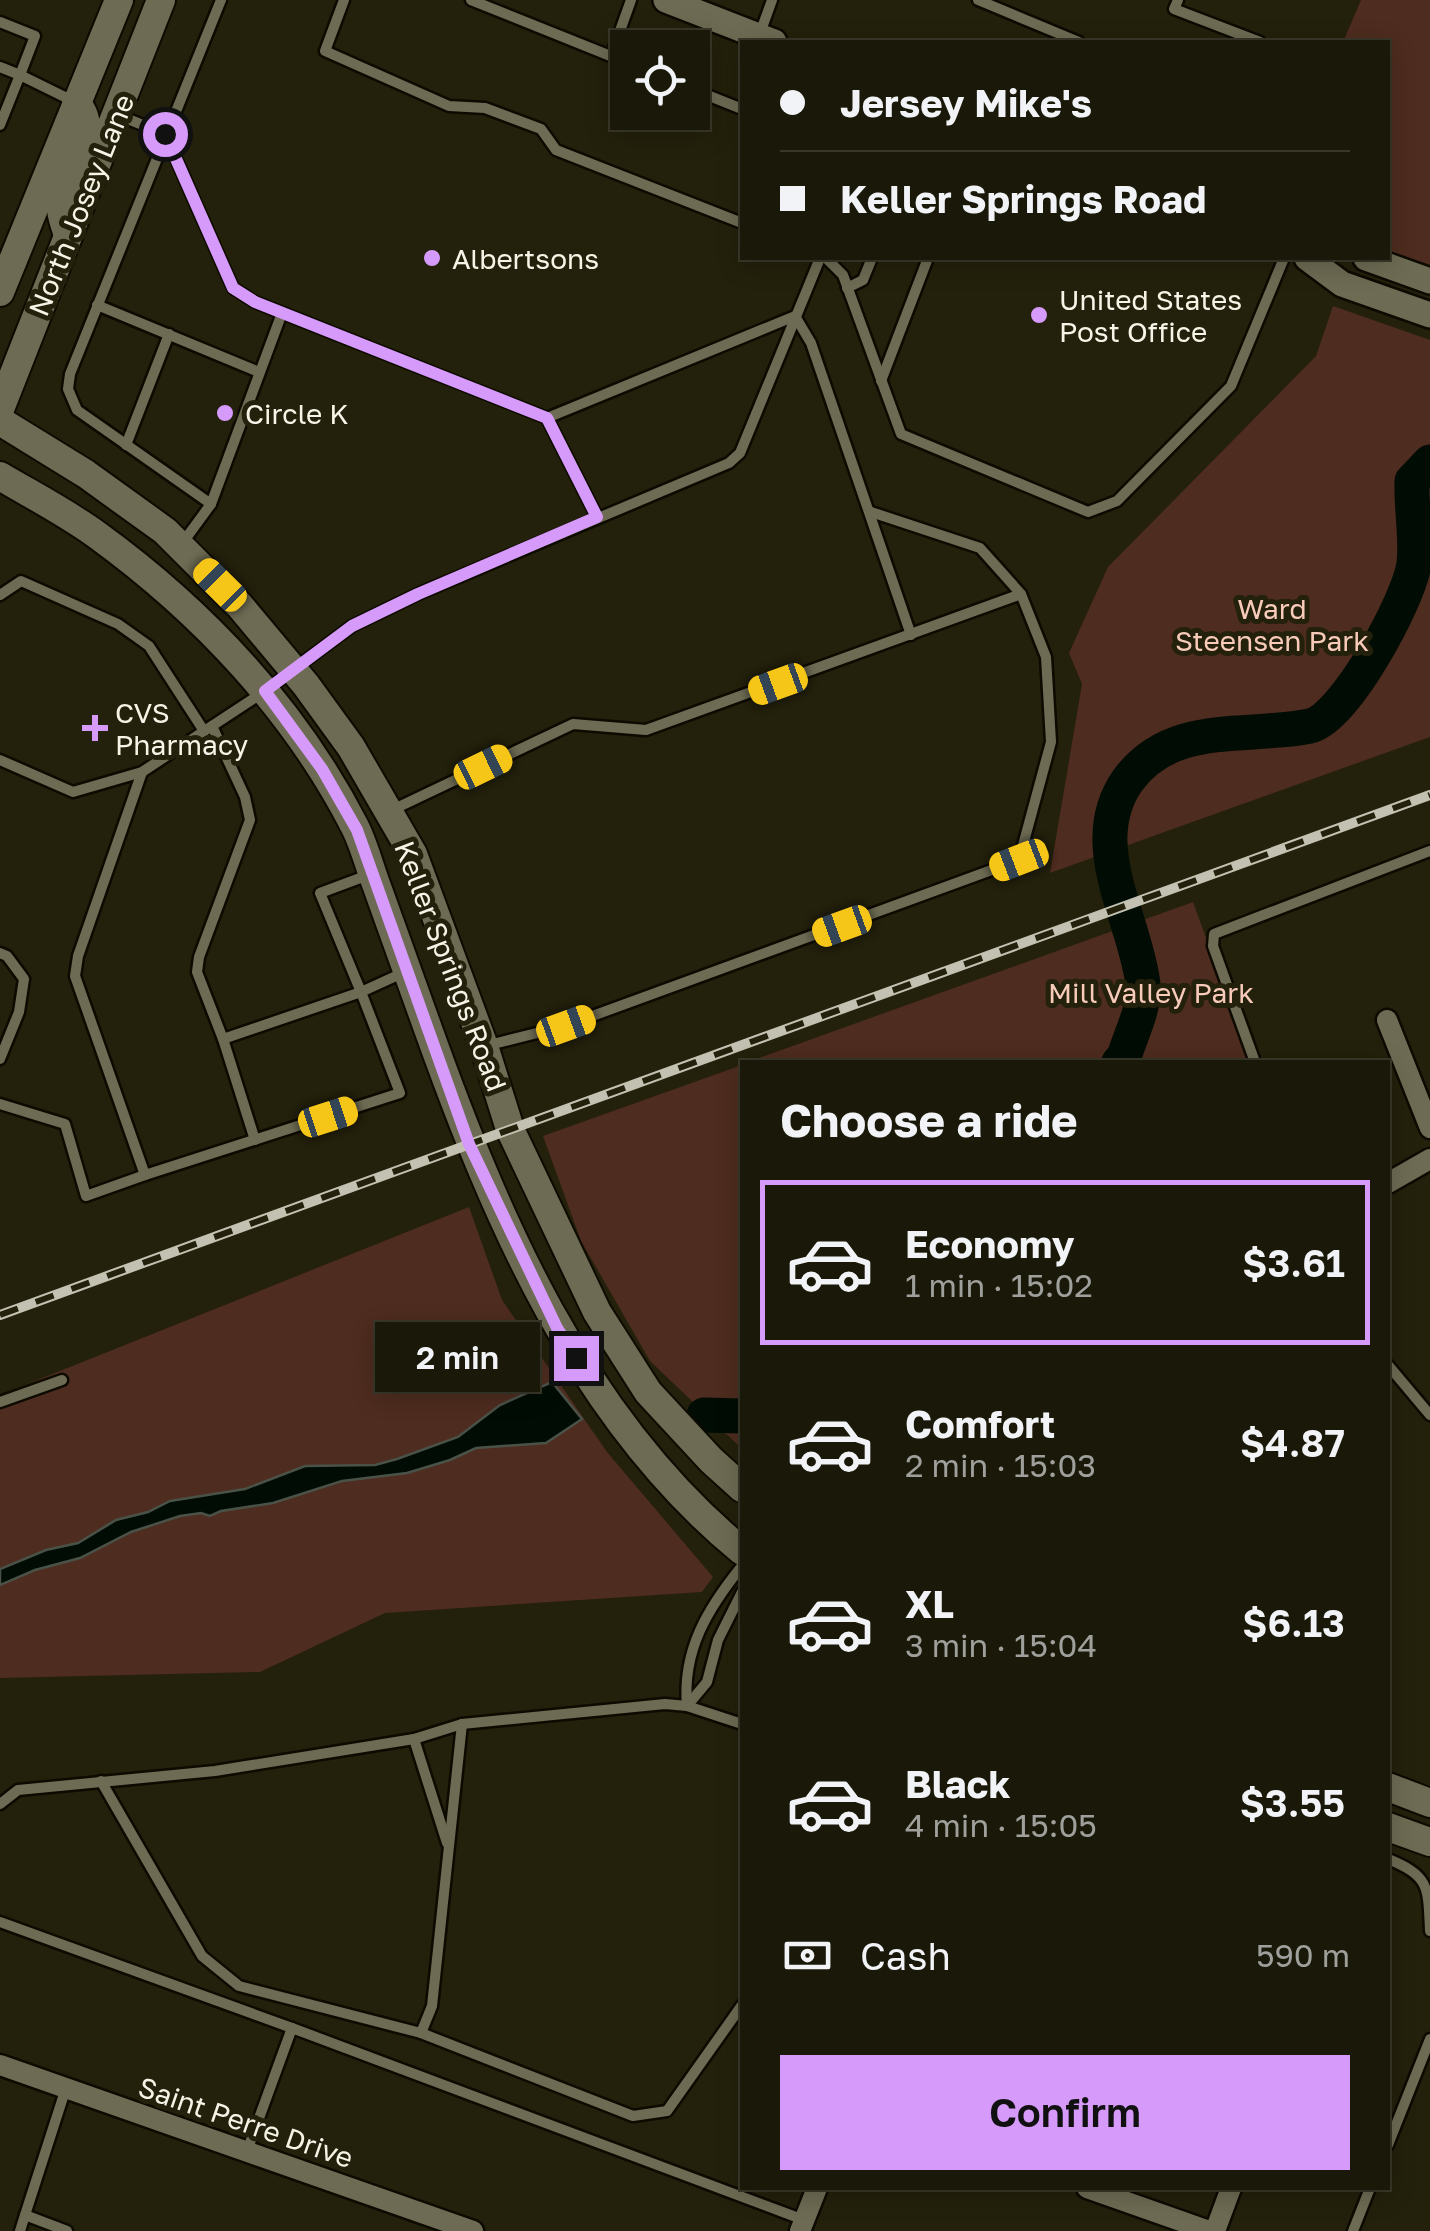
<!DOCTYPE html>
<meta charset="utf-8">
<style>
body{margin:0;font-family:"Golos Text",sans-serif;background:#272516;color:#f1f3f6;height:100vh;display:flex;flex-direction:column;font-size:38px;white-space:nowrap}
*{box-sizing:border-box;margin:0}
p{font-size:32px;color:#9fa09c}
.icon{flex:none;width:55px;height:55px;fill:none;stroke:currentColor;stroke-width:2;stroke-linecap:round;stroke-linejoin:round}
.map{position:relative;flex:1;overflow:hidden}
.side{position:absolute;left:740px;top:1060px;width:650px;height:1130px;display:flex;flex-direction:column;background:#1a1808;border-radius:0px;box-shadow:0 5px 25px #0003,0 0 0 2px #383729}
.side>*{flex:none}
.guide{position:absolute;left:740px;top:40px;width:650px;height:220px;border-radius:0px;box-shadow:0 5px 25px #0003,0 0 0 2px #383729;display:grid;align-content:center;height:220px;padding:0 40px;background:#1a1808}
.tools{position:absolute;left:610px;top:30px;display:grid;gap:20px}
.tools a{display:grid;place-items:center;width:100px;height:100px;border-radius:0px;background:#1a1808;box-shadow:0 5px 25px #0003,0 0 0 2px #383729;font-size:50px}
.end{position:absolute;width:45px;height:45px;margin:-22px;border:12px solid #d69bfa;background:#111;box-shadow:0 0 0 5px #111}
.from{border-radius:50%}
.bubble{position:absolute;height:70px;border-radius:0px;background:#1a1808;box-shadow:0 5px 25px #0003,0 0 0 2px #383729;font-size:32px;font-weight:600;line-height:70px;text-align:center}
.car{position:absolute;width:30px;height:60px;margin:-30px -15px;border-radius:12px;box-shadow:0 0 8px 2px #0007;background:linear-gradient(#f5c518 24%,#345 0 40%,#f5c518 0 76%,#345 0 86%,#f5c518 0)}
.guide b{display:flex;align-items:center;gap:35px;height:95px;font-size:38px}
.guide b+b{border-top:2px solid #383729}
.guide i{width:25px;height:25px;background:#f1f3f6}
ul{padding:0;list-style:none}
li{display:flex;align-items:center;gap:30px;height:165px;margin:0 20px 15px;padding:0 20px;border:5px solid transparent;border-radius:0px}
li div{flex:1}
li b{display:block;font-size:38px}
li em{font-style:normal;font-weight:600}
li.selected{border-color:#d69bfa}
li>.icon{width:90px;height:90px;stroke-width:1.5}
h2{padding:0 40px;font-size:45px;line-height:120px}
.pay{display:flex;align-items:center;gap:25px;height:110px;padding:0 40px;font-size:38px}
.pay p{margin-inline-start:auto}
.button{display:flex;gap:20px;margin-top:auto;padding:20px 40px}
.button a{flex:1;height:115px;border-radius:0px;background:#d69bfa;color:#111;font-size:40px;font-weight:600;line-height:115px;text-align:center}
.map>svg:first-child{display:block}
.green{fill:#4e2c1f}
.water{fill:#000c04;stroke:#4a5248;stroke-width:2.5}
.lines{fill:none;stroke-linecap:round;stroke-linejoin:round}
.river{stroke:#000c04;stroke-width:35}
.service-casing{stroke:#0d0a00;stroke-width:15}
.minor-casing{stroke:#0d0a00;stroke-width:25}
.tertiary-casing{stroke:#0d0a00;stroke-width:30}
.secondary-casing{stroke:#0d0a00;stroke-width:32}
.service{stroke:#6d6b53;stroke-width:10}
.minor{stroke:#6d6b53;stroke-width:20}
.tertiary{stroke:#6d6b53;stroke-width:25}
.secondary{stroke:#6d6b53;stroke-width:28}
.rail-casing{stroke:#c3c2b2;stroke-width:10}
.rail{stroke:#23200b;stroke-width:6;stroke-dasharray:19;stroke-linecap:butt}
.route{stroke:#d69bfa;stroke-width:12}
.poi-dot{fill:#d69bfa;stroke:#23200b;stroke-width:4}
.labels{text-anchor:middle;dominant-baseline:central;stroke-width:10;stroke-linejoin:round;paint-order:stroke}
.street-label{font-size:28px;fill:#f5f4e6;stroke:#23200b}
.poi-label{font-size:28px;fill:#f5f4e6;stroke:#23200b;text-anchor:start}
.park-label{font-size:28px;fill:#f8cab9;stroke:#23200b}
</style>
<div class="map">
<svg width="1430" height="2231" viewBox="0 0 1430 2231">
<rect width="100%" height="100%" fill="#23200b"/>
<g class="green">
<polygon points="1361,0 1430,0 1430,267 1388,252 1388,42 1343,42"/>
<polygon points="1333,306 1430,340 1430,737 1050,873 1082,684 1069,653 1108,567 1316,356"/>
<polygon points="1193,902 1251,1062 748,1062"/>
<polygon points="742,1065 742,1449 650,1361 581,1241 543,1136"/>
<polygon points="469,1207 502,1300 607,1452 713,1577 702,1592 385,1613 260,1672 0,1678 0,1395"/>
</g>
<polygon class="water" points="552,1382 582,1419 546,1443 476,1448 450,1460 407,1473 342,1481 273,1503 221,1511 210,1516 201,1513 180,1516 131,1532 80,1558 35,1570 0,1585 0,1569 46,1550 78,1543 116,1520 148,1512 170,1501 245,1489 305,1466 375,1465 397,1459 458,1437 500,1405"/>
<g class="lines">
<g class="river">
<path d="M1119,1062L1124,1057C1130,1036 1146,1006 1143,984C1135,918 1083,843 1128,780C1172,720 1246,739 1310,726C1345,718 1409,600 1414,564C1417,539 1411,508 1412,481L1430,462"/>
<polyline points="704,1415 742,1416"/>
</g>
<g class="service-casing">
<g id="service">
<polyline points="344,0 325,51 449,106 485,108 541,129 556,150 742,223"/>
<polyline points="471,0 628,63"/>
<polyline points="978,0 1079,42"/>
<polyline points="1178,0 1174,9 1260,42"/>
<polyline points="0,22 35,36 20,75 0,67"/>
<polyline points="759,36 772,0"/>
<polyline points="611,56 631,0"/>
<polyline points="692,89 742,109"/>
<polyline points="118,115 165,134 233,288 255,302 547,418"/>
<polyline points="0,125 20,75 75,102"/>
<polyline points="826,258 843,275 901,434 1088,512 1117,501 1231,386 1284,258"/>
<polyline points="847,288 863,280 872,258"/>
<polyline points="97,305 259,372"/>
<polyline points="881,381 928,258"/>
<polyline points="126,445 169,334"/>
<polyline points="211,504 77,410 68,389 70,374 221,0"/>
<polyline points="597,517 547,418 795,316 811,343 911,635"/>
<polyline points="181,545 211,504 282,313"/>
<polyline points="0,595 21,581 118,624 149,646 204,731"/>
<polyline points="212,726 245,797 250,820 199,957 197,972 223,1039 255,1140"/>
<polyline points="0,760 73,792 142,772 265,691 352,626 418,594 729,463 740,453 820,258"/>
<polyline points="142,772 78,956 75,976 145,1175 400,1093 361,992 407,971"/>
<polyline points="390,811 573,724 646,730 1021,594"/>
<polyline points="0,953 7,956 24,979 19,1012 0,1059"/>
<polyline points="223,1039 361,992 320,893 371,874"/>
<polyline points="485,1046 565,1026 1019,860 1051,742 1046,657 1021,594 980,548 871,512"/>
<polyline points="1255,1062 1213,946 1214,934 1430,851"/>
<polyline points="0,1104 65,1124 86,1196 145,1175"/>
<polyline points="1388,1365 1430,1415"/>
<polyline points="0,1402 62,1380"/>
<path d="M687,1706C682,1650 708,1608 742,1566"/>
<polyline points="687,1706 707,1682 718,1640 742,1592"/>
<polyline points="414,1739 447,1843"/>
<polyline points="101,1781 202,1956 239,1986 421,2033 633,2116 667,2111 742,2005"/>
<polyline points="0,1804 18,1790 215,1771 414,1739 462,1724 665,1704 687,1706 742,1724"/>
<path d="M1388,1859C1430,1876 1428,1887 1430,1931"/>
<polyline points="0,1922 292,2028"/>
<polyline points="421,2033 432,2006 462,1724"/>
<polyline points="1388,2145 1430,2039"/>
<polyline points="247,2151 292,2028 804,2220"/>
<polyline points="25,2215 66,2088"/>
<polyline points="20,2231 25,2215 67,2231"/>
<polyline points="1353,2231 1370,2188"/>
</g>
</g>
<g class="minor-casing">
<g id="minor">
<polyline points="1387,1020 1430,1128"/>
<polyline points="1388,1183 1430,1159"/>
<polyline points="0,2065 473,2231"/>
<polyline points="1087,2188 1209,2231"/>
<polyline points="800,2231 817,2188"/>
<polyline points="1215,2231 1231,2188"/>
</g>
</g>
<g class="tertiary-casing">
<g id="tertiary">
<polyline points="666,0 774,42"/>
<polyline points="1307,258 1342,284 1430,315"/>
<polyline points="1366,258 1430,281"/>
</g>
</g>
<g class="secondary-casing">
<g id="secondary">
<path d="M68,236C66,227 60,215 61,206C64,171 104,133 76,103"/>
<polyline points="0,292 119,0"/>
<polyline points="0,409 161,0"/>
<polyline points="0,421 86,474 165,531 240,606 306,685 351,747 413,854 484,1046 510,1129 597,1312 648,1392 711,1460 742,1488"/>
<path d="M0,476C32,495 67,513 97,535C203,612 295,710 355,827C364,845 369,865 376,884C393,931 410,979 427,1026C496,1219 580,1418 742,1551"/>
<polyline points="1388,1787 1430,1803"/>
<polyline points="1388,1827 1430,1842"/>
</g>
</g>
<use href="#service" class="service"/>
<use href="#minor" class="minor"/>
<use href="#tertiary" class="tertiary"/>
<use href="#secondary" class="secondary"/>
<g class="rail-casing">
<polyline id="rail" points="0,1315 1430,795"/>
</g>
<use href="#rail" class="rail"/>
</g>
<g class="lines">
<polyline class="route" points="165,134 233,288 255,302 547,418 597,517 418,594 352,626 265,691 322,769 357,830 469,1144 557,1328 576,1358"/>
</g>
<g class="poi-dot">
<circle cx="432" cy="258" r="10"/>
<circle cx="1039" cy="315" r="10"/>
<circle cx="225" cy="413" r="10"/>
<path d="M90 713h10v10h10v10h-10v10h-10v-10h-10v-10h10z"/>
</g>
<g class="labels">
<g class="street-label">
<text transform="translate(81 205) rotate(-68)">North Josey Lane</text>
<text transform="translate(451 966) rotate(69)">Keller Springs Road</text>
<text transform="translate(246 2122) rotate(19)">Saint Perre Drive</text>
</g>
<g class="poi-label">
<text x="452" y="258">Albertsons</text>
<text x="1059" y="299">United States<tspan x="1059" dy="32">Post Office</tspan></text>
<text x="245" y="413">Circle K</text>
<text x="115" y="712">CVS<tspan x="115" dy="32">Pharmacy</tspan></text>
</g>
<g class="park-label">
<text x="1272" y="608">Ward<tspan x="1272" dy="32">Steensen Park</tspan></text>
<text x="1151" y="992">Mill Valley Park</text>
</g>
</g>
</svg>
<div class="tools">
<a><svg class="icon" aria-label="locate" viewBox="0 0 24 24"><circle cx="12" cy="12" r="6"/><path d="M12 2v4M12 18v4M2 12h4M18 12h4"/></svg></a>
</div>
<i class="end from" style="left:165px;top:134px"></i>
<i class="end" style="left:576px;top:1358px"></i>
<div class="bubble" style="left:375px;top:1322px;width:165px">2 min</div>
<i class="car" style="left:220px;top:585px;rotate:315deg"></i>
<i class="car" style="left:778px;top:684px;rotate:250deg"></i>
<i class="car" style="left:483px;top:767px;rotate:64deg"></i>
<i class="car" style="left:1019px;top:860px;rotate:249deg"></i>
<i class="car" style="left:842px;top:926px;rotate:250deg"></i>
<i class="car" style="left:566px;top:1026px;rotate:70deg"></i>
<i class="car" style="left:328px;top:1117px;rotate:72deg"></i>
<div class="guide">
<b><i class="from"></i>Jersey Mike's</b>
<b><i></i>Keller Springs Road</b>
</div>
<section class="side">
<h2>Choose a ride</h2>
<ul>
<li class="selected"><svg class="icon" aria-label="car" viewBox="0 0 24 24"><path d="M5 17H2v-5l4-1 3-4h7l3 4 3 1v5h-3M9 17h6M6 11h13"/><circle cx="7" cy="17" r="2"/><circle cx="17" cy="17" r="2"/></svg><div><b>Economy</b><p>1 min · 15:02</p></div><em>$3.61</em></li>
<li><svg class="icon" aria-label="car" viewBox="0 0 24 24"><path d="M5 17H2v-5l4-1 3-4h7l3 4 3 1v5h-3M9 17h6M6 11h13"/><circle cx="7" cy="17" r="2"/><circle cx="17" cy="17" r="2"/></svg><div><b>Comfort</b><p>2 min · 15:03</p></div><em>$4.87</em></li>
<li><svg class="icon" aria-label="car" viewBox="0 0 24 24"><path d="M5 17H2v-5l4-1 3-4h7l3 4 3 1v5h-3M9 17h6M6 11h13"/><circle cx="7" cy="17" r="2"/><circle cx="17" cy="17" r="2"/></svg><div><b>XL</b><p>3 min · 15:04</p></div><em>$6.13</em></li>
<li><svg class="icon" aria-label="car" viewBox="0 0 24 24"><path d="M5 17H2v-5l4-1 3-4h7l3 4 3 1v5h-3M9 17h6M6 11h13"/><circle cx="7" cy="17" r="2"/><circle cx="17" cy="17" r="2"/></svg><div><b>Black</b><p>4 min · 15:05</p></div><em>$3.55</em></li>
</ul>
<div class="pay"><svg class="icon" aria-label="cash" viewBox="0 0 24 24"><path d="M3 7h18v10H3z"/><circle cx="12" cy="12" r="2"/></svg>Cash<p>590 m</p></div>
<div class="button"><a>Confirm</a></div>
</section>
</div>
